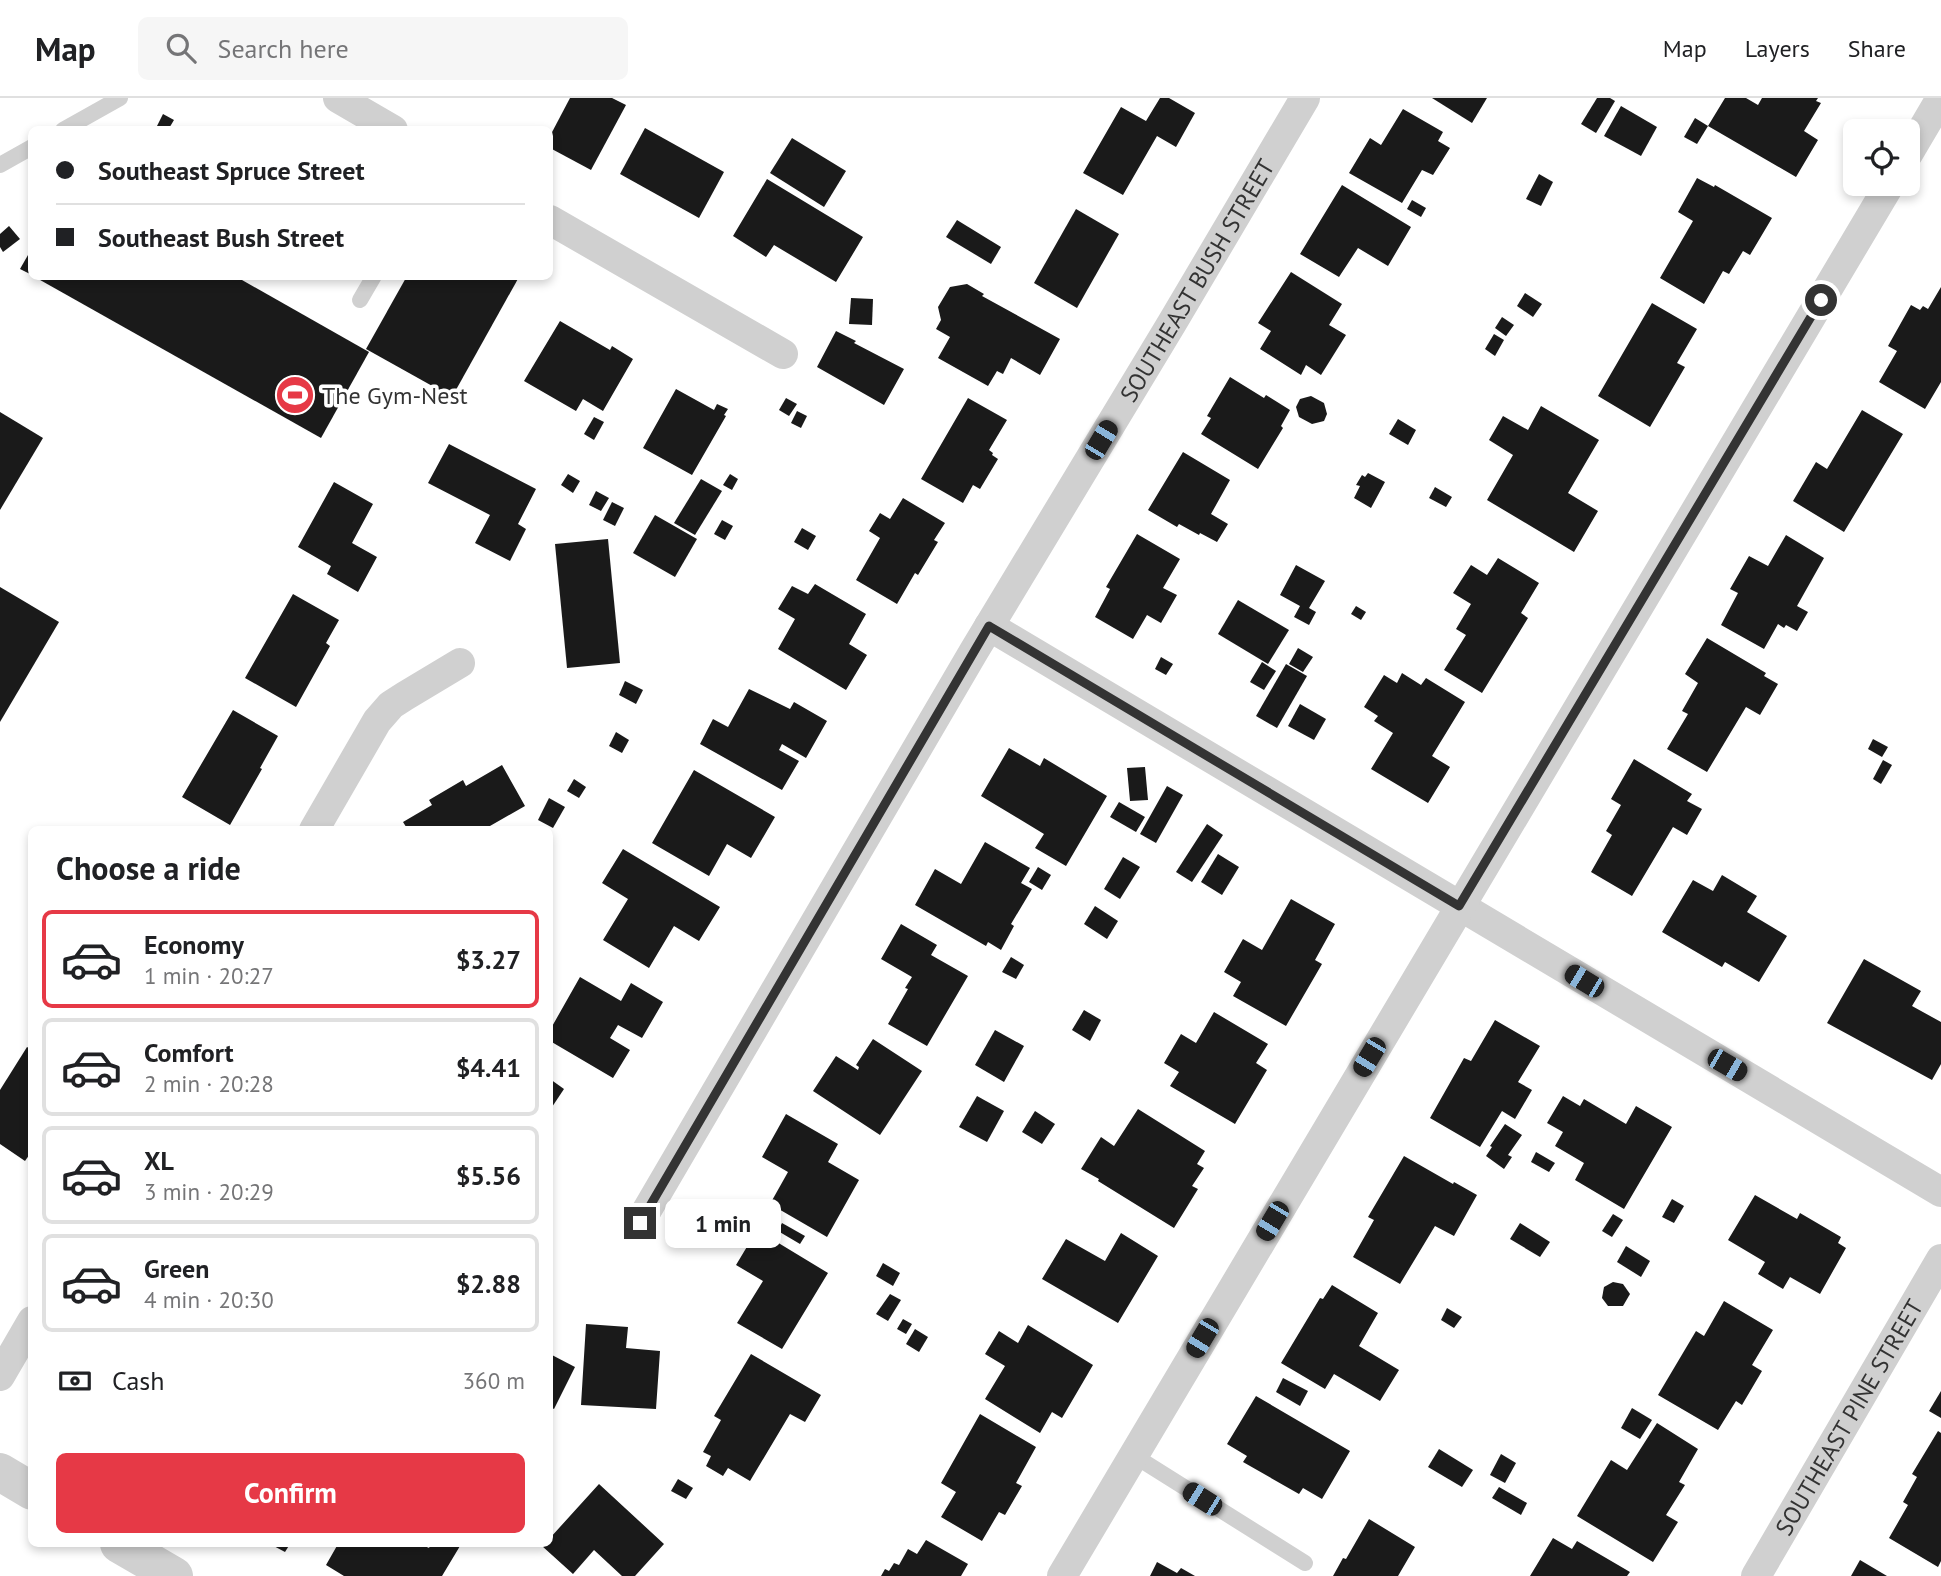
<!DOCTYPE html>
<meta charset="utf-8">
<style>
body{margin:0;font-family:"PT Sans",sans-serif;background:#f6f6f6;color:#202124;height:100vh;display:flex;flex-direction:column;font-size:26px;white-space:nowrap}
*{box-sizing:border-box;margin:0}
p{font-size:23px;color:#757577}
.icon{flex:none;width:38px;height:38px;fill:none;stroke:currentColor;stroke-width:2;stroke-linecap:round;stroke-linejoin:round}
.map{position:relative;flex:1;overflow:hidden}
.drawer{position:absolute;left:28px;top:728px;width:525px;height:721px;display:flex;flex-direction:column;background:#fff;border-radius:10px;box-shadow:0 4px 10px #0003}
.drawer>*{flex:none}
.guide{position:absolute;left:28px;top:28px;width:525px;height:154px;border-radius:10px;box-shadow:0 4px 10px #0003;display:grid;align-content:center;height:154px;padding:0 28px;background:#fff}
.tools{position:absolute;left:1843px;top:21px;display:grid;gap:14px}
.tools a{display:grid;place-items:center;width:77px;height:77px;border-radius:10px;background:#fff;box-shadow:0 4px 10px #0003;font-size:35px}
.end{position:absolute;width:32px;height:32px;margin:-16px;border:9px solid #333;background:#fff;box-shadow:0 0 0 4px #fff}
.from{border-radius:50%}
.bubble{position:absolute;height:49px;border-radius:10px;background:#fff;box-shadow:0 4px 10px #0003;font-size:23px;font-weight:700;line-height:49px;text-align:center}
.car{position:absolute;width:21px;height:42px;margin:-21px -10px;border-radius:9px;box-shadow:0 0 5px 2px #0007;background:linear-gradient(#222 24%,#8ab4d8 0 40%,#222 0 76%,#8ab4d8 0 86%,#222 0)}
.guide b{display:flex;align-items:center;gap:24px;height:66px;font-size:26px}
.guide b+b{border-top:2px solid #e0e0e0}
.guide i{width:18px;height:18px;background:#202124}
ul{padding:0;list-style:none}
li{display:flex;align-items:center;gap:21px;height:98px;margin:0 14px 10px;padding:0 14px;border:4px solid #e0e0e0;border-radius:10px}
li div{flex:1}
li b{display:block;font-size:26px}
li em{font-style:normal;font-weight:700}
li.current{border-color:#e63946}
li>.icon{width:63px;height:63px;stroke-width:1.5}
h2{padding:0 28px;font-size:32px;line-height:84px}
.pay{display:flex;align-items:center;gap:18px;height:77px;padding:0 28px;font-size:26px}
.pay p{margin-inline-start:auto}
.action{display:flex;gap:14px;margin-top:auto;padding:14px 28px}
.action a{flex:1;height:80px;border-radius:10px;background:#e63946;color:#fff;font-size:28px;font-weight:700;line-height:80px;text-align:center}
header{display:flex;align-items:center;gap:42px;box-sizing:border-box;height:98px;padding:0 35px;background:#fff;border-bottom:2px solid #e0e0e0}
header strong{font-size:33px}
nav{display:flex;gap:38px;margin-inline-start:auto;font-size:24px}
.search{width:490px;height:63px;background:#f6f6f6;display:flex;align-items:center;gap:18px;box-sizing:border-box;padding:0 24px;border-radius:10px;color:#757577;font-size:26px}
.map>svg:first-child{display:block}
.building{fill:#1a1a1a}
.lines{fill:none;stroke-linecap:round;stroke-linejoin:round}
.service{stroke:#d0d0d0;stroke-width:16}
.minor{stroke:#d0d0d0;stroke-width:30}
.tertiary{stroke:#d0d0d0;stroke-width:38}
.route{stroke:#333;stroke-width:9}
.labels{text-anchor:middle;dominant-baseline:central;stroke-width:7;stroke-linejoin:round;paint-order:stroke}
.street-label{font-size:24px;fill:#333;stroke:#fff}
.poi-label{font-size:24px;fill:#333;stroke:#fff;text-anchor:start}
</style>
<header>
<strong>Map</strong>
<div class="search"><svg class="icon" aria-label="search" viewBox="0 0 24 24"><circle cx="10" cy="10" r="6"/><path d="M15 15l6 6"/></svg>Search here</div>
<nav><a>Map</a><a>Layers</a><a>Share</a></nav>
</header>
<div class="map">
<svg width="1941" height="1478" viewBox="0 0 1941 1478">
<rect width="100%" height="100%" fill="#fff"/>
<g class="building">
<polygon points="570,0 612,0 626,7 591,72 550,50 550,38"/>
<polygon points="1160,0 1169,0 1195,15 1176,49 1157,38 1123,97 1083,75 1121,9 1146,23"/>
<polygon points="1432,0 1487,0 1472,25"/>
<polygon points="1597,0 1610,0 1615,3 1596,35 1581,26"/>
<polygon points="1725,0 1746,0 1758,7 1762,0 1818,0 1816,3 1821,5 1804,33 1818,42 1796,79 1708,28"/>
<polygon points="1621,8 1657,29 1641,58 1604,38"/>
<polygon points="1403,11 1443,34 1438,43 1450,50 1433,77 1422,72 1402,105 1349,75 1370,40 1381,47"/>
<polygon points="163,16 174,22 168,32 155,32"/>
<polygon points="1695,20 1708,28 1697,46 1684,39"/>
<polygon points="645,30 724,74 699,120 620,76"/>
<polygon points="792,40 846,73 824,109 770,75"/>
<polygon points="1539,76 1553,84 1541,108 1526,101"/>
<polygon points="1697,80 1714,89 1715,87 1772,120 1750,157 1743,153 1729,176 1723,173 1704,206 1660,180 1693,123 1678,114"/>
<polygon points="767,81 863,139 836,184 774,147 766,159 733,138"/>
<polygon points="1342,87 1411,129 1388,168 1358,150 1339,179 1300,156"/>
<polygon points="1412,102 1426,110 1421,119 1407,111"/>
<polygon points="1076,111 1119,136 1077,210 1034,185"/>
<polygon points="957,122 1001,149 991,166 946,139"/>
<polygon points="9,128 20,141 3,154 0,149 0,136"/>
<polygon points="32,150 32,177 20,171"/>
<polygon points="1291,174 1342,206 1329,227 1346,237 1321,277 1306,267 1301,277 1260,251 1271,233 1258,225"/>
<polygon points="33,178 235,178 369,254 321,340"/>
<polygon points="407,178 519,179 452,299 366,251"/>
<polygon points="967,186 984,196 982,198 1060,241 1040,277 1011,260 1003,276 997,273 988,288 938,260 950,239 936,231 941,222 938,209 950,189"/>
<polygon points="1941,189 1941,284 1925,311 1879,284 1897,253 1888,248 1911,207 1920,212 1923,208 1928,211"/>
<polygon points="1525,195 1542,206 1533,219 1517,208"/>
<polygon points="851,200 873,201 872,227 849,226"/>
<polygon points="1652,205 1697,231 1677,265 1685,269 1650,329 1598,298"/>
<polygon points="1502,219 1514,227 1506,238 1495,230"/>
<polygon points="560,223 610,252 612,248 633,261 603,313 583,301 576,313 524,283"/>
<polygon points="836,233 856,243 854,245 904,271 884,307 817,269"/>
<polygon points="1494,236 1504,242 1495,258 1485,251"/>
<polygon points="1230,279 1264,300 1266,297 1290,312 1281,328 1283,330 1258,371 1201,336 1211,320 1207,318"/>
<polygon points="676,291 714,312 717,306 728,311 724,317 726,318 692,377 643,350"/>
<polygon points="1311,298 1324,305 1327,316 1324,323 1312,326 1299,319 1296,309 1300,301"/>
<polygon points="786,300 797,306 789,318 779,312"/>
<polygon points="968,300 1007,322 989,352 993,355 992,357 998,361 980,391 973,387 963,405 921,381"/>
<polygon points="1541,308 1599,342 1568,395 1598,413 1574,454 1487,402 1513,357 1489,342 1503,318 1528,332"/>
<polygon points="1862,312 1903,336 1844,434 1793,403 1816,364 1827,371"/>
<polygon points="797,313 807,318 801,330 791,325"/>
<polygon points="0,314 43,340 0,412"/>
<polygon points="594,319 604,324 594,342 584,336"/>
<polygon points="1398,321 1416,332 1408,347 1389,336"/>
<polygon points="449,346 536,391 518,426 526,431 510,463 475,445 490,417 428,385"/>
<polygon points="1183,354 1230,382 1211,416 1228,426 1217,444 1200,435 1199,437 1179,426 1177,429 1148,412"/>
<polygon points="1368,375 1385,384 1371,410 1354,400 1360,388 1356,387 1362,377 1365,379"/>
<polygon points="568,376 580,383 573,395 561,387"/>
<polygon points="730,376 738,381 732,392 723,387"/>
<polygon points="701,381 722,393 695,437 674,425"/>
<polygon points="334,384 373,406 352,445 377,459 358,494 327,476 331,468 298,449"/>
<polygon points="1435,389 1452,399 1446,409 1429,400"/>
<polygon points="596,393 609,400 601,413 589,407"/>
<polygon points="903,400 945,425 934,442 938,444 918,477 915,475 897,506 856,482 880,440 869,433 880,415 890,421"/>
<polygon points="612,404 624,410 615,428 603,422"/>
<polygon points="655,417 697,441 675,479 633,455"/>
<polygon points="722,422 733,428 725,442 714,436"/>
<polygon points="802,430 816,438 808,452 794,444"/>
<polygon points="1137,436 1180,461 1163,490 1177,497 1161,525 1147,517 1133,541 1095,519 1110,491 1106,489"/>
<polygon points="1786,437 1824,460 1797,508 1808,514 1797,533 1786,527 1784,530 1778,526 1764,551 1721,527 1738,495 1730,491 1749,458 1768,468"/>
<polygon points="608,441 620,565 567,570 555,446"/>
<polygon points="1498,460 1539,485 1521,515 1528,520 1482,595 1444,572 1466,537 1456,531 1471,506 1453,495 1471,467 1487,477"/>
<polygon points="1296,467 1325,483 1309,510 1316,514 1309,527 1294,519 1300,508 1280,497"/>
<polygon points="815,486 866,516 849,546 867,557 846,592 778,551 795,521 778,511 792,488 808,496"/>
<polygon points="0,489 59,524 0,624"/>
<polygon points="293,496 339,522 326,545 330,548 296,609 245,580"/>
<polygon points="1238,502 1289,532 1268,566 1218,536"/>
<polygon points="1356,508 1366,514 1361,522 1351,516"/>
<polygon points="1707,540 1766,575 1764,578 1778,586 1760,617 1746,609 1707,674 1667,651 1688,616 1682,613 1698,585 1685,576"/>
<polygon points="1298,550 1313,559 1303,574 1289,566"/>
<polygon points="1161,559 1173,566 1166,577 1155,571"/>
<polygon points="1262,564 1276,573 1264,592 1250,584"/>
<polygon points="1286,566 1307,578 1277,630 1256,618"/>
<polygon points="1402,575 1421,587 1426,580 1465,604 1432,658 1450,669 1428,705 1371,671 1393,635 1374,623 1378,618 1364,609 1384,577 1397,585"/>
<polygon points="625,583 643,592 636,606 619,597"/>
<polygon points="749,591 790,611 794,604 827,623 806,660 782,646 779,652 799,663 782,692 700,646 713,621 728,629"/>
<polygon points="1300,606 1326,621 1314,642 1288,628"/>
<polygon points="233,612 278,638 260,670 262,671 230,727 182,699"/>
<polygon points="616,634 629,642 622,655 609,648"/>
<polygon points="1873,641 1888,649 1882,659 1868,651"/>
<polygon points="1009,650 1040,668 1044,660 1107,698 1066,768 1035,750 1044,736 981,698"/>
<polygon points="1634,661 1692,696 1687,703 1702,711 1687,737 1673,729 1632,798 1591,774 1612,737 1606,733 1621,707 1611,701"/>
<polygon points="1883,662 1892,667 1881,686 1873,681"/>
<polygon points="502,667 525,708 483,732 408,732 403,724 432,707 429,702 463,682 466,688"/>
<polygon points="1145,669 1148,702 1130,703 1127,670"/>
<polygon points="694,672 775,719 751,760 727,746 709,778 652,745"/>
<polygon points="574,681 586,689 579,700 567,693"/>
<polygon points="1167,688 1183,697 1156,745 1140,736"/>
<polygon points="549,700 565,709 553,730 538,722"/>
<polygon points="1119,704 1145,719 1136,734 1110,719"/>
<polygon points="1207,726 1223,737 1192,784 1176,774"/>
<polygon points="985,744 1030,770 1021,785 1032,791 1011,826 1014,828 1001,852 988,844 986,848 915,807 935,771 961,786"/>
<polygon points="623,751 720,809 699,843 674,828 649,870 603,842 628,801 602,785"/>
<polygon points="1218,756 1239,769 1222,797 1201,784"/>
<polygon points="1123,759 1140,769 1120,801 1104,791"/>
<polygon points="1038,769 1051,777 1042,792 1029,784"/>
<polygon points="1722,777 1757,798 1747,814 1787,838 1759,884 1725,864 1722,869 1662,834 1693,782 1713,793"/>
<polygon points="1291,801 1335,826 1315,862 1322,866 1286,928 1233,898 1241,884 1224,874 1243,841 1262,852"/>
<polygon points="1095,808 1118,823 1107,841 1084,826"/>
<polygon points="901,826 937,847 931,857 968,878 927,948 888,926 908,891 905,890 912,879 881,861"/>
<polygon points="1011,859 1024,867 1016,881 1002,874"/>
<polygon points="1864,861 1921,893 1912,908 1941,924 1941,966 1932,982 1827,925"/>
<polygon points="580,879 621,903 631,885 663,904 642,940 618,927 610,940 630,952 613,980 550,943 550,932"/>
<polygon points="1084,912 1101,922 1090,943 1072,932"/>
<polygon points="1214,914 1268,946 1256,965 1267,972 1235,1026 1170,988 1179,974 1164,965 1181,936 1196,945"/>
<polygon points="1495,922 1540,948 1518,984 1532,992 1515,1021 1502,1013 1480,1049 1430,1020 1464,960 1471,963"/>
<polygon points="995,932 1024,948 1004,984 975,967"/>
<polygon points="873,941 922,973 880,1037 813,993 836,958 858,972 859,969 856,967"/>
<polygon points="27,949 32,952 32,1053 25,1063 0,1046 0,992"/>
<polygon points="550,981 564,991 550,1012"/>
<polygon points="977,998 1004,1013 987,1044 959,1029"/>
<polygon points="1563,998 1580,1008 1584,1001 1626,1026 1636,1008 1672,1029 1624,1111 1575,1082 1584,1065 1555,1048 1563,1034 1547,1025"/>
<polygon points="1138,1011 1205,1053 1197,1066 1204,1070 1192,1088 1198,1091 1174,1130 1098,1083 1099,1081 1081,1071 1101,1039 1114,1048"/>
<polygon points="1035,1013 1055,1026 1042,1046 1022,1034"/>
<polygon points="786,1016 838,1046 828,1064 859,1082 827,1139 770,1106 788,1074 762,1059"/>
<polygon points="1505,1026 1522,1037 1508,1057 1512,1059 1504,1071 1486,1058 1492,1049 1490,1048"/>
<polygon points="1536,1054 1555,1065 1549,1074 1531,1064"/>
<polygon points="1404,1058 1453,1086 1454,1084 1477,1097 1454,1138 1435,1128 1400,1186 1353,1159 1374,1122 1368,1119"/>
<polygon points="1755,1097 1797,1121 1800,1115 1841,1139 1838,1145 1846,1150 1820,1196 1790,1179 1783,1191 1758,1176 1765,1164 1728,1142"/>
<polygon points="1672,1101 1684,1108 1674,1125 1662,1119"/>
<polygon points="1613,1116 1623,1122 1612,1139 1602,1133"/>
<polygon points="782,1125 805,1138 800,1146 778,1133"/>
<polygon points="1520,1125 1550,1144 1540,1159 1510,1141"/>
<polygon points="757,1132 828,1175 782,1251 737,1225 763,1183 736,1167"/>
<polygon points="1121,1135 1158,1158 1118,1225 1042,1181 1066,1141 1105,1163"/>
<polygon points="1626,1148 1650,1163 1641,1179 1617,1164"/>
<polygon points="883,1165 900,1175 893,1188 876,1178"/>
<polygon points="1613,1184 1623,1186 1630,1196 1623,1208 1608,1208 1602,1200 1604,1189"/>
<polygon points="1332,1187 1378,1215 1359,1248 1399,1272 1380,1303 1334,1276 1325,1291 1281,1265 1320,1200 1323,1201"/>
<polygon points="890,1196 901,1202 888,1223 876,1216"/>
<polygon points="1724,1203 1773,1232 1752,1267 1762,1273 1742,1307 1736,1303 1718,1332 1658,1297 1696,1233 1704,1238"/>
<polygon points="1447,1210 1462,1219 1454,1230 1441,1222"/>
<polygon points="903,1221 912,1226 906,1236 897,1231"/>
<polygon points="586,1226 628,1229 626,1250 660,1253 656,1311 581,1307"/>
<polygon points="1028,1227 1093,1267 1062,1320 1052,1314 1040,1335 985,1301 1005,1268 985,1256 999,1233 1018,1245"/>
<polygon points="915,1231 928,1239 919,1254 906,1246"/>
<polygon points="550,1256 575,1269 554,1311 550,1309"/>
<polygon points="751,1256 821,1297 805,1324 790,1316 750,1383 728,1370 723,1378 706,1368 711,1358 703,1354 721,1322 714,1318"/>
<polygon points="1283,1280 1308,1293 1300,1308 1276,1294"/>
<polygon points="1941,1293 1941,1320 1929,1313"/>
<polygon points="1256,1298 1350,1353 1322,1401 1303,1390 1299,1396 1243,1364 1247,1358 1227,1346"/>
<polygon points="1632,1310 1652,1322 1640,1341 1621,1330"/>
<polygon points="980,1316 1036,1349 1016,1385 1022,1388 1005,1417 999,1414 982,1443 941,1419 956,1394 941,1385"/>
<polygon points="1657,1325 1698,1351 1679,1384 1685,1387 1666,1417 1678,1424 1653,1464 1577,1418 1611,1362 1627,1372"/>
<polygon points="1938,1333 1941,1335 1941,1463 1938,1469 1889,1440 1908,1407 1903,1404 1917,1379 1912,1376"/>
<polygon points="1439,1351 1473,1372 1462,1389 1428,1369"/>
<polygon points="1501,1356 1516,1365 1505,1385 1490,1377"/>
<polygon points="678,1381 693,1390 686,1401 671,1393"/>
<polygon points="599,1386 664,1446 635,1478 622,1478 594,1452 573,1476 542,1448 544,1446 550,1446 550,1440"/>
<polygon points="1499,1389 1527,1405 1521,1417 1492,1400"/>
<polygon points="1369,1421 1415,1449 1398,1478 1333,1478 1343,1460 1346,1461"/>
<polygon points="1553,1440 1572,1451 1577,1443 1630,1474 1627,1478 1530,1478"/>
<polygon points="926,1442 968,1466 961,1478 881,1478 885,1471 889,1473 894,1465 899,1467 908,1451 917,1456"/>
<polygon points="270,1446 290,1446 285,1454"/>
<polygon points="338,1446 420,1446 429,1450 431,1446 456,1446 460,1448 442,1478 344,1478 326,1467"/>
<polygon points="1860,1462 1887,1478 1851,1478"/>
<polygon points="1157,1464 1177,1475 1181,1470 1195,1478 1150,1478"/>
</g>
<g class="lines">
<g class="service">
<polyline points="63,32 120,0"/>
<polyline points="0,67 32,49"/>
<polyline points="360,202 374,178"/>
<polyline points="1133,1357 1305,1465"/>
</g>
<g class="minor">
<polyline points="338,0 393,32"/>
<polyline points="1908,56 1941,0"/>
<polyline points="550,122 783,256"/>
<polyline points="989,528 1941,1094"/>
<polyline points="314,732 377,623 391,607 405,598 460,565"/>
<path id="s1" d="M640,1124L974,553L1172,225L1305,0"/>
<polyline points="0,1278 32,1223"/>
<polyline points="1062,1478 1890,86"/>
<path id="s2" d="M1756,1478L1941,1161"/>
</g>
<g class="tertiary">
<polyline points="0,1374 32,1393"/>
<polyline points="119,1446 174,1478"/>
</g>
</g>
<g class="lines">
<polyline class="route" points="640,1125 989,528 1459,808 1821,202"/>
</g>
<defs>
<g id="stadium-disc" transform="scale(2.0125)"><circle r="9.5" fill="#e63946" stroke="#fff"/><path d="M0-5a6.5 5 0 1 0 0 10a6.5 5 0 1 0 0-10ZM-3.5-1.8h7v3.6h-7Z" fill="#fff"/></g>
</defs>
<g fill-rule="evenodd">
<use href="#stadium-disc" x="295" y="297"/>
</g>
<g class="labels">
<g class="street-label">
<text stroke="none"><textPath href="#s1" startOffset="1094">SOUTHEAST BUSH STREET</textPath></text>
<text stroke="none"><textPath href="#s2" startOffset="184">SOUTHEAST PINE STREET</textPath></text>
</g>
<g class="poi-label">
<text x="322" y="297">The Gym-Nest</text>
</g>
</g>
</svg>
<div class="tools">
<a><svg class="icon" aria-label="locate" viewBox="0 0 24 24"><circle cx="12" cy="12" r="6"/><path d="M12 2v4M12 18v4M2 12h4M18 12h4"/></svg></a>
</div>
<i class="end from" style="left:1821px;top:202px"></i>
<i class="end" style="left:640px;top:1125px"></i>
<div class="bubble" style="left:665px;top:1101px;width:116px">1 min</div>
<i class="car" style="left:1101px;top:342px;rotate:31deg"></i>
<i class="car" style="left:1584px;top:883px;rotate:301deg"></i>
<i class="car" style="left:1369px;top:959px;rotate:211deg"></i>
<i class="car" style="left:1727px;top:967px;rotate:120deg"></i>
<i class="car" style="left:1272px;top:1123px;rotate:211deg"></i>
<i class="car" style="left:1202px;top:1240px;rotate:211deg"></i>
<i class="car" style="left:1202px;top:1401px;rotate:302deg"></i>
<div class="guide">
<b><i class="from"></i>Southeast Spruce Street</b>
<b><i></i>Southeast Bush Street</b>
</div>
<section class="drawer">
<h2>Choose a ride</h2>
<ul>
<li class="current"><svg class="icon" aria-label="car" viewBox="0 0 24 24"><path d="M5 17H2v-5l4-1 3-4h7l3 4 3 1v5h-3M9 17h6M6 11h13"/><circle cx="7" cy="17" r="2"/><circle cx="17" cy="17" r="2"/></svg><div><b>Economy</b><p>1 min · 20:27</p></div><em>$3.27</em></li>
<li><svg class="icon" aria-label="car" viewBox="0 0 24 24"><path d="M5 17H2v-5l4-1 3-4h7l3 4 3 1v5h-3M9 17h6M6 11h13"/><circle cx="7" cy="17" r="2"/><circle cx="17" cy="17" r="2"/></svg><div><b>Comfort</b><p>2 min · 20:28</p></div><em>$4.41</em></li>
<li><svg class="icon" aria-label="car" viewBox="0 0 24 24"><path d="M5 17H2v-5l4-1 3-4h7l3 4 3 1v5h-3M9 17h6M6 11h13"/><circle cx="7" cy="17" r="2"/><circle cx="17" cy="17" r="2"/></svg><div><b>XL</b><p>3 min · 20:29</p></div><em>$5.56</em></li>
<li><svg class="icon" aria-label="car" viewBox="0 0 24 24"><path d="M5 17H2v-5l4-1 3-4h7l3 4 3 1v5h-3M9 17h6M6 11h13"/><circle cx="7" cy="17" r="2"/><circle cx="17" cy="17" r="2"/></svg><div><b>Green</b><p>4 min · 20:30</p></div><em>$2.88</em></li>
</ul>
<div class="pay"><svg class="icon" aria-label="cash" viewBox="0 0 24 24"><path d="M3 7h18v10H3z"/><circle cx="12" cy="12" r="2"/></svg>Cash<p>360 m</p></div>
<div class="action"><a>Confirm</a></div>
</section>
</div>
